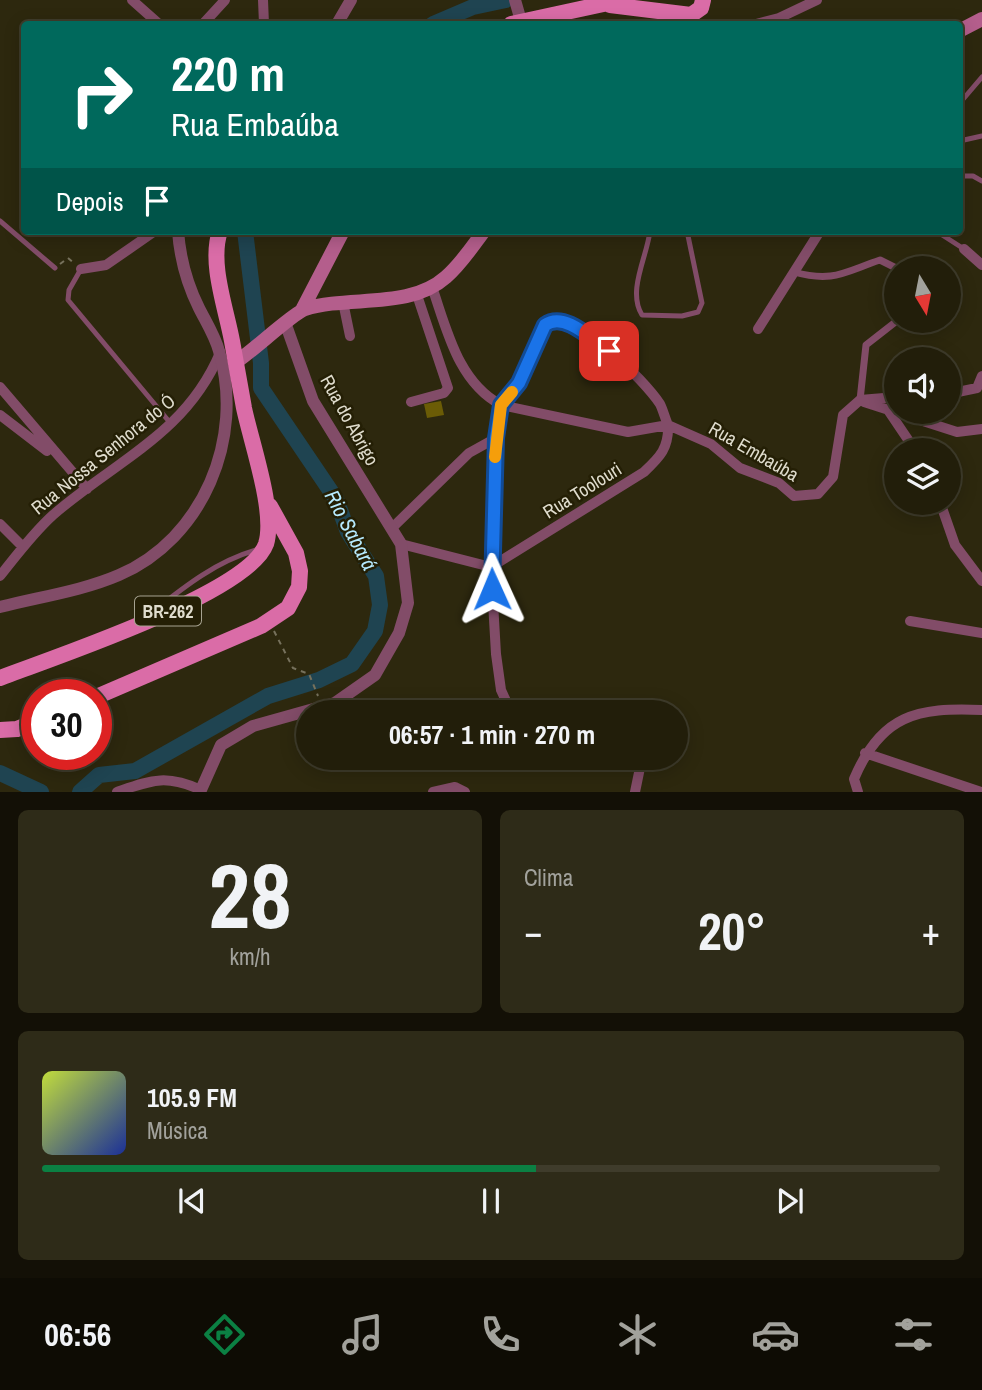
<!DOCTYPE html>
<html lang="pt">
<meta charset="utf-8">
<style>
:root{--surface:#221e0a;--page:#2e2b18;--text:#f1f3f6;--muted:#a2a29c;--line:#3f3c2b;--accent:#0b8043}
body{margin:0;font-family:"Archivo Narrow",sans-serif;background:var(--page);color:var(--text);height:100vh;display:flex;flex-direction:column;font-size:26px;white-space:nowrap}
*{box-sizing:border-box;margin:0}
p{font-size:23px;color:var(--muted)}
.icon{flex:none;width:38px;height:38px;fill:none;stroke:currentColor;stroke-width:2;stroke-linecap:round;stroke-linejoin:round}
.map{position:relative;height:792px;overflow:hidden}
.panel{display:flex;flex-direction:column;gap:18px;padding:18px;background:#131006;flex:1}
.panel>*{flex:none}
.banner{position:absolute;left:21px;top:21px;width:942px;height:214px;border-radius:7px;box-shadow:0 4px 18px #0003,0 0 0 2px var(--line);background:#00695c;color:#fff;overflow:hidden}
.needle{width:46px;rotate:170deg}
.controls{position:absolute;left:884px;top:256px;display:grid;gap:14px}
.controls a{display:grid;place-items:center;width:77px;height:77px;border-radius:50%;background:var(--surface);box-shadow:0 4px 18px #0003,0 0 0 2px var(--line);font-size:35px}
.speed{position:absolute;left:21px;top:679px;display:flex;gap:14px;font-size:35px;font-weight:700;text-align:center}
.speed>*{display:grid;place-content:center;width:91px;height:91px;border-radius:50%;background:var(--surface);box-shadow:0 4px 18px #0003,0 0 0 2px var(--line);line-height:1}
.speed .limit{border:10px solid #d22;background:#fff;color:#111}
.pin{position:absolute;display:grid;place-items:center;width:60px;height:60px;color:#fff;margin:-30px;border-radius:14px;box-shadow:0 4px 10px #0006}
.me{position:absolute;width:77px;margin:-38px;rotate:359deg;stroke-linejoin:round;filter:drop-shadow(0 0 5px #0008)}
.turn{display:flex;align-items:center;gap:24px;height:147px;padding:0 35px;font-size:32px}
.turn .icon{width:91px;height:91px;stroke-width:2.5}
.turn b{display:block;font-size:49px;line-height:60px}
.then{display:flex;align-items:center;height:66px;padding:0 35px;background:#0003;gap:14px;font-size:26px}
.big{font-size:52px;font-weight:700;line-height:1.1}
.panel .card{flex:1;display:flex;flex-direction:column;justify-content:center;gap:10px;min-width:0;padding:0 24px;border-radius:10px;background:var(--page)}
.panel .dial{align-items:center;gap:0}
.dial b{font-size:91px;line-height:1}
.song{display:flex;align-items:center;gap:21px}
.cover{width:84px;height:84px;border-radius:10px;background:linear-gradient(135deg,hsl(70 70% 55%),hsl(230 70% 35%))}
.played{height:7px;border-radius:4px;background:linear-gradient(90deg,var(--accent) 55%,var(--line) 55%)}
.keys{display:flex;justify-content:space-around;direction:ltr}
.heat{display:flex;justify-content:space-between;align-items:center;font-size:38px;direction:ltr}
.panel .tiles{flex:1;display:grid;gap:18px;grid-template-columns:1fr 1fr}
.card:last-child{grid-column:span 2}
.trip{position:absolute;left:296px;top:700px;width:392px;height:70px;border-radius:35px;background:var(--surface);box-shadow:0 4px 18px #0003,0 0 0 2px var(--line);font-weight:700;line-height:70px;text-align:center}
.tab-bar{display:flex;height:112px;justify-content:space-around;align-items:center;background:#0e0c04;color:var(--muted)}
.tab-bar .icon{width:49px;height:49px}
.tab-bar .active{color:var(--accent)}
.tab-bar b{font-size:32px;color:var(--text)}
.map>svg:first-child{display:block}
</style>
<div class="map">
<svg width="982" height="792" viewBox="0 0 982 792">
<rect width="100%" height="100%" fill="#2d280e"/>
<!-- shadow -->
<path fill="#0007" d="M619,231H636L635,237Z"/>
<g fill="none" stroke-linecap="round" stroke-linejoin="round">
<!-- river -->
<path stroke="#1f4451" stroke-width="16" d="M433,24L473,7L506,0
M0,773L41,792
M80,792L99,775L135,771L268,696L319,680L352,664L375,631L380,605L376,576L348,532L336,499L261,388V363L245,231"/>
</g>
<!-- building -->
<path fill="#6b5c06" d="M441,401L444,415L427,418L424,404Z"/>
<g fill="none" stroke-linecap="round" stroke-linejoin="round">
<!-- path -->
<path stroke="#76715c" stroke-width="2" stroke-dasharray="5 5" stroke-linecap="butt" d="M60,264L68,258L75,264
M274,631L293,668L309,674L318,696"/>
<!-- service -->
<path stroke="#824c68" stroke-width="5" d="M959,104L982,77
M959,137L964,140L982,136
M959,176H973L982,181
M0,221L55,268
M650,231C647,257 627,291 642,315L682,316L698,312L702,303L687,231
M936,231L964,249
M81,269L69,290L68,300L172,425
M151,613C184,587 215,562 256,550"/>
<!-- pedestrian -->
<path stroke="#824c68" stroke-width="7" d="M794,272C833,283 844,272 880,260L896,268
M860,400L866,345L898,320"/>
<!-- minor -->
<path stroke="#824c68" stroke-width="10" d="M132,0L159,24
M263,0L264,24
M203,24L225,0
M756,24L779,18L817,0
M964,249L982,265
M81,269L106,265L155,231
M343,302L350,336
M758,329L820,231
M0,387L87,489
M948,394L977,388L982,376
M411,402L444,393L448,388L417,295
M864,402L957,432L982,429
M888,410L915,450
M0,415L47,451
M940,502L955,545L982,581
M0,524L23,547
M392,528L469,453L496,438
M401,544L491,567L644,472C660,457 669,448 668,425L628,432L501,405C458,382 447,330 432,287
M0,576C16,556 33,533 53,515C115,461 186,434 220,353
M910,621L982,633
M511,712L501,690L496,654L491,567L496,438L501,405L519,383L545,325C572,306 645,381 660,404C663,410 665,418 668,425L711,444L740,468L779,483L794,496L818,494L833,477L843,415L860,400L896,397
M865,753L981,792
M538,758H562
M117,792C152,780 166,774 201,790
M433,792L455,787L465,792
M635,792L642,758
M858,792L854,779C881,715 917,707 982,710"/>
<!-- tertiary -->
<path stroke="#824c68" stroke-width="12" d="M515,0L521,21
M337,24L351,0
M0,607C39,597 82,591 119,575C203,539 245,438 219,351C215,336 206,322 199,308C187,284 180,258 178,231
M200,792L221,745L253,726L335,703L375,675L399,633L408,603L401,544L313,401L286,325"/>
<!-- secondary -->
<path stroke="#b45e8c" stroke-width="14" d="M959,31L982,19
M302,310L343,231
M236,362C253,351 292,314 305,309C350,295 409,310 446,277C461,264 472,247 484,231"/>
<!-- primary -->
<path stroke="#da6ca7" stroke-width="16" d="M610,5L691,15L701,8L703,0
M511,24L622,0
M0,678C52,658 249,593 266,544C276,512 251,442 244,408C240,386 236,363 232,341C226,308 209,263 220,231
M96,697L261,626L288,608L299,587L300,571L296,553L270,506
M0,730L17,729L37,721"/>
</g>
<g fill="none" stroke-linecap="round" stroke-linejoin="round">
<!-- route casing -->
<g stroke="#114b97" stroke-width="18">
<path id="route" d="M492,589L496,438L501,405L519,383L545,325C565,311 592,340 609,351"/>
</g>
<!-- route -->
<use href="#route" stroke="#1a73e8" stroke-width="12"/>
<!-- slow -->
<path stroke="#f59e0b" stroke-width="12" d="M495,457L501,405L512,392"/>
</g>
<g text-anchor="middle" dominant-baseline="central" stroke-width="5" stroke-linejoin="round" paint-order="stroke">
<!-- shield labels -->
<rect fill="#241f05" stroke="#a7a391" stroke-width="2" x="135" y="596.5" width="66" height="29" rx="5"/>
<g font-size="18" font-weight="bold" fill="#dfdccd">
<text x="168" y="611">BR-262</text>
</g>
<!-- street labels -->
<g font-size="19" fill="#dfdccd" stroke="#241f05">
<text transform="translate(350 420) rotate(61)">Rua do Abrigo</text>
<text transform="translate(754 451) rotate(30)">Rua Embaúba</text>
<text transform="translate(103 454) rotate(-39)">Rua Nossa Senhora do Ó</text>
<text transform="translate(582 490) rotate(-32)">Rua Toolouri</text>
</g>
<!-- water labels -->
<g font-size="21" font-style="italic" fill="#b6eafe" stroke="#241f05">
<text transform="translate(351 530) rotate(62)">Rio Sabará</text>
</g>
</g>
</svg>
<div class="controls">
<a><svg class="needle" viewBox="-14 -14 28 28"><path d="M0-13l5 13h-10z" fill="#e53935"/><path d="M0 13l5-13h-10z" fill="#a2a29c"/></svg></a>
<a><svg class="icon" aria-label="sound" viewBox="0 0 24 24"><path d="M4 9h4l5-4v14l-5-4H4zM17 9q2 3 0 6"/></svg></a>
<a><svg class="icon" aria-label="layers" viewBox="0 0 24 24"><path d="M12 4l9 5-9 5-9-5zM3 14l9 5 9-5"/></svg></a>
</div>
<div class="speed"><div class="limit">30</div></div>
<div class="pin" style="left:609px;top:351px;background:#d93025"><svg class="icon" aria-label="arrive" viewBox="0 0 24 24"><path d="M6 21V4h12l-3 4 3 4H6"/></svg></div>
<svg class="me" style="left:492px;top:589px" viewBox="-20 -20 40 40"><path d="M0-17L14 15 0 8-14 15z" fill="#1a73e8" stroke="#fff" stroke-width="4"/></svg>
<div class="trip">06:57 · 1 min · 270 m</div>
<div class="banner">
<div class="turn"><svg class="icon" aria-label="right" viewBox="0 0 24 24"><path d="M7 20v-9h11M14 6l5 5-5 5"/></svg><div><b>220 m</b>Rua Embaúba</div></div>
<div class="then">Depois<svg class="icon" aria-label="arrive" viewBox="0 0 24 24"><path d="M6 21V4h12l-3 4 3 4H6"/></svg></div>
</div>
</div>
<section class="panel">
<div class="tiles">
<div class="card dial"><b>28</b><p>km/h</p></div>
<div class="card"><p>Clima</p>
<div class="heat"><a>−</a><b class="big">20°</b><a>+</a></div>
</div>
<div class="card">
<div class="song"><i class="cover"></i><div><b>105.9 FM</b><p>Música</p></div></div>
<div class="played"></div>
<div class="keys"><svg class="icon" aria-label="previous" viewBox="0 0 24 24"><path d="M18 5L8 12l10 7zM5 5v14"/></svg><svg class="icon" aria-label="pause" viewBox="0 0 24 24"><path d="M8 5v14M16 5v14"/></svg><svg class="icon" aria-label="next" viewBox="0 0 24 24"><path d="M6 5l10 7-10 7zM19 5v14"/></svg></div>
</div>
</div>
</section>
<nav class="tab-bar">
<b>06:56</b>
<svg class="icon active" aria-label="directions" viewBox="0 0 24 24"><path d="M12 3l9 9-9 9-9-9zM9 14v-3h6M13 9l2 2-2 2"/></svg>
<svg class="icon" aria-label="music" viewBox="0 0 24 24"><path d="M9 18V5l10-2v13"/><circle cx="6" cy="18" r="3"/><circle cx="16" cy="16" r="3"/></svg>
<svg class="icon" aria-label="phone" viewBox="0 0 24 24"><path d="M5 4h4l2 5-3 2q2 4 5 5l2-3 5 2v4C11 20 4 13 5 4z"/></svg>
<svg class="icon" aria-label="climate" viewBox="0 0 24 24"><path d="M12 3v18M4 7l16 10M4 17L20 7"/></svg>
<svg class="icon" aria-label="car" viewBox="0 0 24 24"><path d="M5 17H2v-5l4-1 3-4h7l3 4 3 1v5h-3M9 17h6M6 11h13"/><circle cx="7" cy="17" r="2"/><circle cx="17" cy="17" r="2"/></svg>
<svg class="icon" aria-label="filters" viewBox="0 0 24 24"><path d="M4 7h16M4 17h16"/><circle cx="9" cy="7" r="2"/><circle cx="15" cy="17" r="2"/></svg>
</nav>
